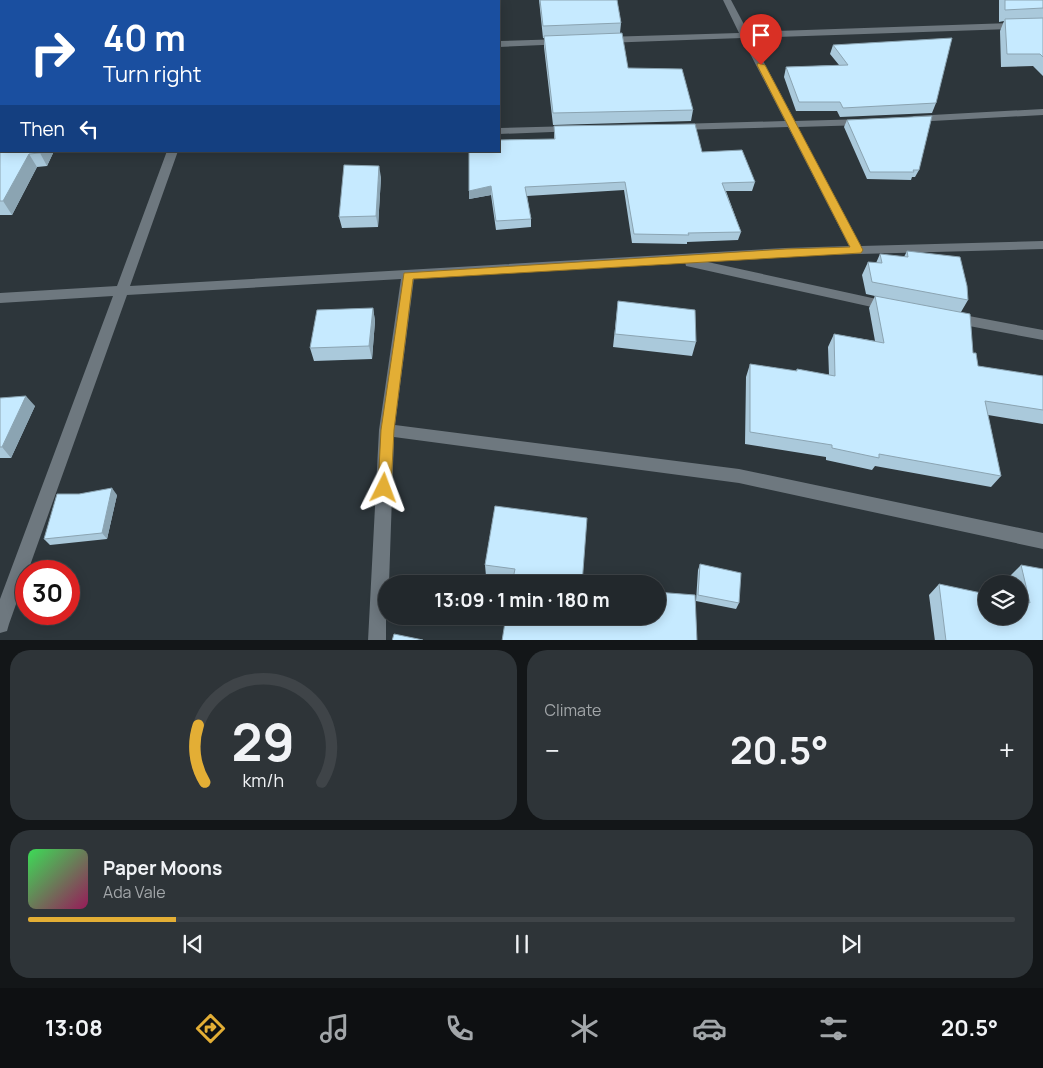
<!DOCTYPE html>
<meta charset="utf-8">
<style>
:root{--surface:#22282c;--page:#2e3438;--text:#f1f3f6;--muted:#a2a6a9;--line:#3f4448;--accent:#e3ae35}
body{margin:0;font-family:Manrope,sans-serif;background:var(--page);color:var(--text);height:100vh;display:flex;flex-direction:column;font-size:19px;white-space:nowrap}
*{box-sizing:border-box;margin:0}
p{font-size:16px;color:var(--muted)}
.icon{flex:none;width:28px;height:28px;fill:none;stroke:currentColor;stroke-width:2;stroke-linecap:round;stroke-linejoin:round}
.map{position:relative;height:640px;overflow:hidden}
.side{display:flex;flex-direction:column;gap:10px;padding:10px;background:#131618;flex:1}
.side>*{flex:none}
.hud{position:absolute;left:0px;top:0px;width:500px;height:152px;box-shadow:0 2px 12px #0003,0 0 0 1px var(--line);background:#1a4fa0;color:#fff;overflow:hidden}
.tools{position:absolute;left:978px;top:575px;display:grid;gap:10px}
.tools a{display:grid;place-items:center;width:50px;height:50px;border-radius:50%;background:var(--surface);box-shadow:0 2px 12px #0003,0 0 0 1px var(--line);font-size:25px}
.speed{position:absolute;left:15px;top:560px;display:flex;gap:10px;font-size:25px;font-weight:700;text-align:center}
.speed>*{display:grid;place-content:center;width:65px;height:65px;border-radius:50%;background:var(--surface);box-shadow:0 2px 12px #0003,0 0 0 1px var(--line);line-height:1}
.speed .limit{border:8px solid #d22;background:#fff;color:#111}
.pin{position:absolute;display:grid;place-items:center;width:42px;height:42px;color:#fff;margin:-51px -21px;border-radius:50% 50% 50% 0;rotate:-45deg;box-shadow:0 0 5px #0007}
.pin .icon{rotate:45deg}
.me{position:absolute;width:55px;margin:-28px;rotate:3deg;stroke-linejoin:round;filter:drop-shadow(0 0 4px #0008)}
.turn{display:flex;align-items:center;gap:18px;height:105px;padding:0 20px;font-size:22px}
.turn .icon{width:65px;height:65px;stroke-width:2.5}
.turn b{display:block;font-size:35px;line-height:42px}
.then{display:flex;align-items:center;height:48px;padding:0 20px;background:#0003;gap:10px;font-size:19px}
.big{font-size:38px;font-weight:700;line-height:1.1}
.side .widget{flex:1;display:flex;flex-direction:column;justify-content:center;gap:8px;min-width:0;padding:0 18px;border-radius:20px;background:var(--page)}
.side .dial{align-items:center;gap:0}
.dial svg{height:130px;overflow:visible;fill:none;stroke:var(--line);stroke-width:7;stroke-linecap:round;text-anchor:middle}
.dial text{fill:var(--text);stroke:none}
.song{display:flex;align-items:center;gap:15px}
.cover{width:60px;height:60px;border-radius:8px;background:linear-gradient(135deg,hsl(130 70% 55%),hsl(330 70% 35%))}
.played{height:5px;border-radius:2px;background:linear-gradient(90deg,var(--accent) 15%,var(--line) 15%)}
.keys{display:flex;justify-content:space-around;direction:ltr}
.heat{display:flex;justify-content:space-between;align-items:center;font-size:28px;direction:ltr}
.side .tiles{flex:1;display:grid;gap:10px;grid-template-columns:1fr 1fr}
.widget:last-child{grid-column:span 2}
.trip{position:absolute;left:378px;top:575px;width:288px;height:50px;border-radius:25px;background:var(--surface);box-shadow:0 2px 12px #0003,0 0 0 1px var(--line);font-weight:700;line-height:50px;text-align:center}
.menu{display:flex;height:80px;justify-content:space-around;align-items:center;background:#0e1012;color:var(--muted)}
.menu .icon{width:35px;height:35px}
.menu .current{color:var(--accent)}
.menu b{font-size:22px;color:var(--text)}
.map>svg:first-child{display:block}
</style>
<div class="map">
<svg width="1043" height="641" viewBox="0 0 1043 641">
<rect width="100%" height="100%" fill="#2d363b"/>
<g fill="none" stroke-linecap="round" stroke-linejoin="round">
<!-- service -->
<path fill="#6e787f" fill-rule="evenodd" d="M0,54H1V60H0Z"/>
<!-- minor -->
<path fill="#6e787f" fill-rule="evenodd" d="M405,0H413V1H405Z
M723,0H731L748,32L1043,22V28L751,38L795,121L865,119L870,122L865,125L798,127L861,246L1043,241V249L785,256L703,261L895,303L897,306L895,309L890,311L691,267L686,266L685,262L414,278L395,425L739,469L1043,533V549L739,483L394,437L389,584H386V641H368L379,430L401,279L127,295L28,571H26V576L9,624L7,631L0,633V599L113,296L0,303V293L117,286L167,151H178L130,286L785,248L849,246L788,127L677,130L672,127L677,124L785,121L742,38L604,43L599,40L604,37L739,33Z
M563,39L568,42L566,44L499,47V41Z
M1043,109V115L914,122L909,119L914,116Z
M573,126L577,127L578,129L577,131L499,134V128Z
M953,313L1043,330V340L948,322L946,318L948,314Z"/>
</g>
<!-- wall -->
<path fill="#aac9db" d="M0,0H100V1H1V27L0,28Z
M539,0H617L621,23L620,33L628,68L693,110L691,121L553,125L544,47V38H543Z
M999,0H1043V76L1033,66L1001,67L1000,31L1004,21L999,22Z
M833,45L936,103L932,113L840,117L837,111H796L784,77L786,67L839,65L830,54Z
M0,74L54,151L47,166L37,167L12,215H0Z
M847,120L919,170L915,177H912L911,180L867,179L844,127Z
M554,126L702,152L755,182L752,191H726L741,232L738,240L687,242V244L632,243L624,190L527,196L531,219V227L496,230L491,195L469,199V191L554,139Z
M381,177L378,227L342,228L339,217Z
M907,251L968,300L961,312L973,353L978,366L1043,376V424L988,415L1001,476L991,487L875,466L872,470L826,460V457L745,444L746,377L750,364L796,371L797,369L829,375L828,347L834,334L875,341L869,308L875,296L866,294L862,275L868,262L876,263L880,254L904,257Z
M618,301L696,342L692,356L613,347Z
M373,308L375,321L372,359L314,361L310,348Z
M0,398L35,406L11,458H0Z
M117,495L107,539L50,545L44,539Z
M495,506L582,584L513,580L486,576L485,565Z
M700,564L739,603L736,609L696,601L698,570Z
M1021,565L1043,641H935L929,595L939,584L1019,616V584H1011L1010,576Z"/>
<!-- shaded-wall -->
<path fill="#8ba4b2" d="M41,151H54L47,166L40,153Z
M29,154L37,167L12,215L3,201Z
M379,166L381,177L378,227L376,216Z
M491,186V195L469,199V191Z
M373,308L375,321L372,359L369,346Z
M26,396L35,406L11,458L2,447Z
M112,488L117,495L107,539L102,533Z"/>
<!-- building -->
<path fill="#c6eaff" stroke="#8ba4b2" d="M0,0H98V1H1V20L0,21Z
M419,0H478V1H419Z
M540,0H617L621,23L543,26Z
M1005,0H1043V8L1005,10Z
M1043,18V57L1040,54H1007L1005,19Z
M622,33L628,68L682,69L693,110L553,113L544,36Z
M952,38L936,103L843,108L840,102H799L786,67L848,65L833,45Z
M0,74H1V151H41L40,153L29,154L3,201H0Z
M932,116L919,170H913L914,172H870L847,120Z
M695,124L702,152L742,150L755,182L722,183L741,232L688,233L689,235L634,234L625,182L525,187L531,219L496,221L491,186L469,191V151H499V140L555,139L554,126Z
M344,165L379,166L376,216L339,217Z
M907,251L960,257L967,286L968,300L872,282L868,262L882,263L880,254L908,257Z
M875,296L970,314L973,353H976L978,366L1043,376V410L985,401L1001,476L879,454V458L832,448V445L750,432V364L797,371V369L835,376L834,334L884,343Z
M618,301L695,310L696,342L615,334Z
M373,308L369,346L310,348L317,310Z
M26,396L2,447H0V398Z
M112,488L102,533L44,539L57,494H79Z
M495,506L587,518L582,584H512L515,569L485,565Z
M700,564L741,573L739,603L698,595Z
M1021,565L1043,569V641H946L939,584L986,594V616H1019V600L1030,603Z
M656,592L695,595L697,641H502L506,616H656Z
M394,634L423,640V641H392Z"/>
<!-- route -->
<path fill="#e3ae35" stroke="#947122" d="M758,63L765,65L863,250L861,253L413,279L394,430L391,488L389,492L384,494L380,492L378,488L381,430L404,273L786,249L850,247L757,65Z"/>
</svg>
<div class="tools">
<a><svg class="icon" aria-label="layers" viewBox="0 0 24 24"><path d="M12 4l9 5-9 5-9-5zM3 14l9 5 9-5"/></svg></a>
</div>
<div class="speed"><div class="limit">30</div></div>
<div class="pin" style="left:761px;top:65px;background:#d93025"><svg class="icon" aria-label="arrive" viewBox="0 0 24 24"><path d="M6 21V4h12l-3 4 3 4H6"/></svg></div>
<svg class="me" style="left:384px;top:488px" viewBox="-20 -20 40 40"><path d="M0-17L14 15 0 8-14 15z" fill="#e3ae35" stroke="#fff" stroke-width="4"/></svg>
<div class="trip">13:09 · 1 min · 180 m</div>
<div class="hud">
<div class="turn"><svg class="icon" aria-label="right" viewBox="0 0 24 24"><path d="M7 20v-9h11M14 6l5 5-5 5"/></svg><div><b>40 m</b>Turn right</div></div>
<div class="then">Then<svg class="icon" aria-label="left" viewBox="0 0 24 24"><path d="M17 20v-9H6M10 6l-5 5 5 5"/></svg></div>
</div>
</div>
<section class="side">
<div class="tiles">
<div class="widget dial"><svg viewBox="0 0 100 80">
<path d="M14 69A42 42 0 1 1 86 69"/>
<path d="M14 69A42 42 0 0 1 10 34" stroke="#e3ae35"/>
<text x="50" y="56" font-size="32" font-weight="700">29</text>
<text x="50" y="72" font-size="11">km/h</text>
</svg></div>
<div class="widget"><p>Climate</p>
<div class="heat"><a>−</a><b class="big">20.5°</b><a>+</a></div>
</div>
<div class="widget">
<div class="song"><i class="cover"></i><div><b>Paper Moons</b><p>Ada Vale</p></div></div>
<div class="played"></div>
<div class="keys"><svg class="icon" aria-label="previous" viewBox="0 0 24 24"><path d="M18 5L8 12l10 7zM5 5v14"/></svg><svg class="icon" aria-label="pause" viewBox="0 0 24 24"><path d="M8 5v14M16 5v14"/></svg><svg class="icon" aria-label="next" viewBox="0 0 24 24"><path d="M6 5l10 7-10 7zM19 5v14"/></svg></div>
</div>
</div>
</section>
<nav class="menu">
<b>13:08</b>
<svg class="icon current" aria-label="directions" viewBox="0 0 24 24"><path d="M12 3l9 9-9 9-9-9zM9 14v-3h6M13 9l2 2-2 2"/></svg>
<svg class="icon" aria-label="music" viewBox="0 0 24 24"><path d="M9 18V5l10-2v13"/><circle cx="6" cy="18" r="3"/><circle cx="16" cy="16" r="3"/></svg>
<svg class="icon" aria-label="phone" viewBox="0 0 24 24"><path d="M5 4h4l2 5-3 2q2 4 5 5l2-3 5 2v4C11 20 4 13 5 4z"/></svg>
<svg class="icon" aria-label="climate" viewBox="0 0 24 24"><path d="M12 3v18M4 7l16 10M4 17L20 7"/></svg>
<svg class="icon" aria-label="car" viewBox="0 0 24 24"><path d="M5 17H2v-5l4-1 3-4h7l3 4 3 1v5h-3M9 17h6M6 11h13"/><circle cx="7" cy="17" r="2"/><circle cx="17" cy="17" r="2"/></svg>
<svg class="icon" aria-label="filters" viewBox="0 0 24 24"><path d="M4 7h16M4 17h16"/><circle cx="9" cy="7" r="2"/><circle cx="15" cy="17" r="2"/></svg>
<b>20.5°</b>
</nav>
